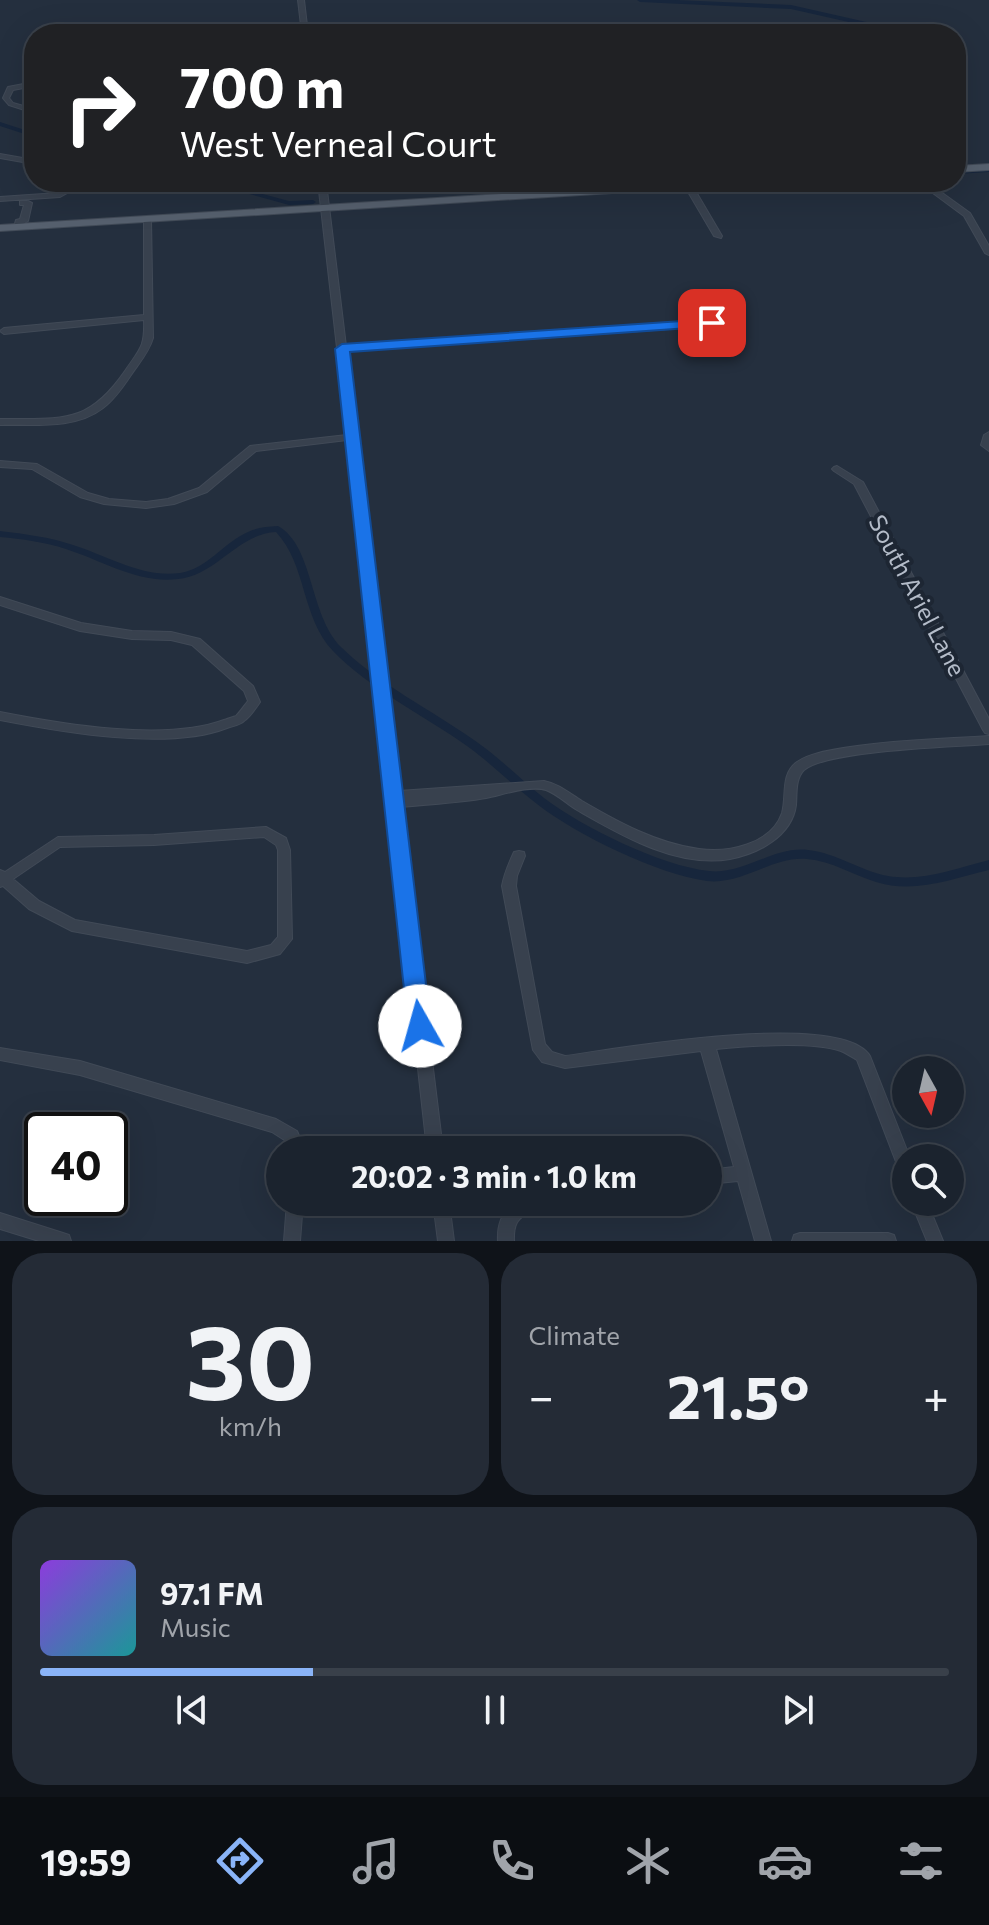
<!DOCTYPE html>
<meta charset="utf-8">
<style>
:root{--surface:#1b232e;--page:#242b36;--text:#f1f3f6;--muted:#a0a4aa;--line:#39404a;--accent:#8ab4f8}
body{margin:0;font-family:Commissioner,sans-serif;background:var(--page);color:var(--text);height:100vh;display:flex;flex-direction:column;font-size:30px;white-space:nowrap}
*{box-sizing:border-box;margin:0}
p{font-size:26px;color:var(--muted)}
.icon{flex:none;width:44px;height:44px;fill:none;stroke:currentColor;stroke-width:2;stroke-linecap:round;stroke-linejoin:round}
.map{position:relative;height:1241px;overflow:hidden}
.drawer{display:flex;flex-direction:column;gap:12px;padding:12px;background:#0f1319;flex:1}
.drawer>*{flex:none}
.banner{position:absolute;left:24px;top:24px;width:942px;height:168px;border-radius:32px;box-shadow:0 8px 32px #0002,0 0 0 2px var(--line);background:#202124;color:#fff;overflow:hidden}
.needle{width:52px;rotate:172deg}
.buttons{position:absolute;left:892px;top:1056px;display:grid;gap:16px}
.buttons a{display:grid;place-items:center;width:72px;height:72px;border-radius:50%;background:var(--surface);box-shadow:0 8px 32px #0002,0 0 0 2px var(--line);font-size:40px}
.speed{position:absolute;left:24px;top:1112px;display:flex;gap:16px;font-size:40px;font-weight:700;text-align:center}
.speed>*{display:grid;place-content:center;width:104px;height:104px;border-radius:50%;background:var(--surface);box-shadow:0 8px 32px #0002,0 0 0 2px var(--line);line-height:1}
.speed .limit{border:4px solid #111;border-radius:12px;background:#fff;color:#111}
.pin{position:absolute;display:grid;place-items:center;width:68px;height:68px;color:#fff;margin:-34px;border-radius:16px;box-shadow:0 4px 12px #0006}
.me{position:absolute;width:88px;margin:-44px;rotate:353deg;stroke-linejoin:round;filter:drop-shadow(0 0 6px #0008)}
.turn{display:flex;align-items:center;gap:28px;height:168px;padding:0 24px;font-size:36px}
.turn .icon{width:104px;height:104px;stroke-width:2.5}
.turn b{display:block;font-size:56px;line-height:68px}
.big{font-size:60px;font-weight:700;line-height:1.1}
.drawer .tile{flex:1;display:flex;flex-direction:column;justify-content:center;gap:12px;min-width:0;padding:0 28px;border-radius:32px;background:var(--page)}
.drawer .dial{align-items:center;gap:0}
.dial b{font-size:104px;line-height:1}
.song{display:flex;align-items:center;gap:24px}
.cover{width:96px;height:96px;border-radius:12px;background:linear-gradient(135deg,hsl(270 70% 55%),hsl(180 70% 35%))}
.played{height:8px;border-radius:4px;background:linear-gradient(90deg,var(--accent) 30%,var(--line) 30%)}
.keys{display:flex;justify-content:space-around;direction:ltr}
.heat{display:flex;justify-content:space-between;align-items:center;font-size:44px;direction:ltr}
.drawer .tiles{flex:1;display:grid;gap:12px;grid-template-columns:1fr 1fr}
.tile:last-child{grid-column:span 2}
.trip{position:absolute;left:266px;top:1136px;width:456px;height:80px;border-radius:40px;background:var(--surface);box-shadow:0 8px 32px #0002,0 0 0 2px var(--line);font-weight:700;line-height:80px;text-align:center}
.dock{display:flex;height:128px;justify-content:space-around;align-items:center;background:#0b0e12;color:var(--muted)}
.dock .icon{width:56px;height:56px}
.dock .selected{color:var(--accent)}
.dock b{font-size:36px;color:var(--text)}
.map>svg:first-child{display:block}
</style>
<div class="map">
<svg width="989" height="1241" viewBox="0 0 989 1241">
<rect width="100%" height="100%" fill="#242f3e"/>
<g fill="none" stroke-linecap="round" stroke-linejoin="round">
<!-- stream -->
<path stroke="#17263c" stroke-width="2" d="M956,173L989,171"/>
<!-- canal -->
<path fill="#17263c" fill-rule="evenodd" d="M637,0H675L791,5L884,26L940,27L943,29L940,31L884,30L791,9L640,2Z
M0,122L34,133V137L0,126Z
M206,182H217L289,201L313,200L316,202L313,204L289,205Z
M278,526C314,546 309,615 341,647C380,685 430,709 474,740C499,757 520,779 544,798C582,827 661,866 709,871C744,875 773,846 808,850C837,853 860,871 888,876C922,882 957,868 989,860V870C952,879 914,894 876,882C853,875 832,861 807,859C772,856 743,885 707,881C657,874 577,835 537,804C512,785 491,763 467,746C422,714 371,690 333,651C301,617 307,565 276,532C237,534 217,575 178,579C139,584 103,561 66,549C45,542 22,539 0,537V531C25,534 49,537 73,545C108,556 142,578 180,573C207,569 223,543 248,532C258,527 267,527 278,526Z"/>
<!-- minor casing -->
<g stroke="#414a57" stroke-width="2">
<path id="minor" d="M298,0H304L308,34H302Z
M34,82V86L13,90L9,98L13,103L34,109V113L9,105L3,98L8,87Z
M0,154L34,160V164L0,158Z
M78,182H87L60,197L0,201V197L58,193Z
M108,182C121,182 131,185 144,187C154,188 163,186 172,189C154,196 125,190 108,182Z
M318,182H326L346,346L712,320L716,323L712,326L346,351L399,791L544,781C559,784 569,793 582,801C618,822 656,843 699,849C727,853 771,845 782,813C787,796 780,774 797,762C812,752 833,750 850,747C896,740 943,739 989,736V744C954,747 827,750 804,770C795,779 797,794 796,805C792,836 758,854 730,859C676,868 621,835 577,810C567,804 557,794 546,790C530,785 502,795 486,798C458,803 429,804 401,807L443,1150H427L389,806L387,803L388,799L386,796L387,793L347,440L256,451L207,492L174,504L146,508L104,504L80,497L32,469L0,467V461L37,464L88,493L109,499L146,502L168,499L199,488L250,446L347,435Z
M918,182H927L970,213L989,246V255L985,253L964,216Z
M685,183L692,185L722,236L721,238L714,236L684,185Z
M20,201H28L32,203L28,221L23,224L21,229H18L14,227L16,220L20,219L24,205H20Z
M144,217L151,219L153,338C149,352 139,363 131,375C123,387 114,400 103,408C75,430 33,424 0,425V419C61,418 87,426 125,371C140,349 145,347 144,320L4,334L0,331L4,328L144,315Z
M989,432V451L981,445L984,435Z
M837,466L863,482L989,719V734L985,733L983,730L854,484L834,471L832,469L834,467Z
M0,597L81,623L132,631L171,632L200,639L253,686L260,702C256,708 250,717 244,721C240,725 232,726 227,728C168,751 62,732 0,720V712C61,724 166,742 224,720C225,720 235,716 236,716C240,712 244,706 248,701L244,691L192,645L171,640L132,639L80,631L0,605Z
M266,827L286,838L290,850L292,939L280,954L247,963L72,931L29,909L3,886L0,887V870L5,872L58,837L154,835ZM264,837L276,845L278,850V937L271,945L247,951L75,920L39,901L13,879L60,847L154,845Z
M519,851L524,852L525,856L517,876L516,886L545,1044L552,1052L565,1056C617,1049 841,1009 870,1056L910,1158H906V1174L901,1172L898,1167L857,1060C852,1057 846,1053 841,1051C811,1041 748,1046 716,1049L771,1241H755L738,1181L708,1184V1170L734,1167L701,1051L565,1068L542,1062L533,1050L502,886C504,874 509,863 514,852Z
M0,1048L80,1061L276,1119L297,1131L305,1150H289L286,1141L272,1132L80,1075L0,1060Z
M287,1202H303L300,1241H284Z
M433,1202H449L454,1241H438Z
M514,1202H537C527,1220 513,1212 514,1241H498C497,1225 502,1212 514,1202Z
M911,1202H927L943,1241H927Z
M0,1213L63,1233L69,1235L71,1241H39L0,1229Z
M800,1233H888L894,1235L896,1241H792L794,1235Z"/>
</g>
<!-- major casing -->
<g stroke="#414a57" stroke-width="2">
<path id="major" d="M989,164V170L956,172V166Z
M695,182H746L741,185L0,231V225Z"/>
</g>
<!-- minor -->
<use href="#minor" fill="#38414e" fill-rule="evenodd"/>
<!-- major -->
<use href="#major" fill="#56606e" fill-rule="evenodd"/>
</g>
<!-- route -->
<path fill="#1a73e8" stroke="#114b97" stroke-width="2" d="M712,319L717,320V326L350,352L431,1026L428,1034L420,1037L411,1034L408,1026L335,349L342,344Z"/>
<g text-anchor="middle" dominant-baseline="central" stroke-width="8" stroke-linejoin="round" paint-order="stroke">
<!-- street labels -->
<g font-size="24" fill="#b4bcc9" stroke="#1d2633">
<text transform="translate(918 595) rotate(62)">South Ariel Lane</text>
</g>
</g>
</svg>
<div class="buttons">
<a><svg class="needle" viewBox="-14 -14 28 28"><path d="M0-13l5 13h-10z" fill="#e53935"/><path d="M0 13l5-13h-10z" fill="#a0a4aa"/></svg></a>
<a><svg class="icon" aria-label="search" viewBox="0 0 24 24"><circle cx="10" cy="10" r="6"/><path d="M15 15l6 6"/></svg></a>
</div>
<div class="speed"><div class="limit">40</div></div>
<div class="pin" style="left:712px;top:323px;background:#d93025"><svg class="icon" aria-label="arrive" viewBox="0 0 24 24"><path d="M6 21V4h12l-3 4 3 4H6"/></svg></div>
<svg class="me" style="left:420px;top:1026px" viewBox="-20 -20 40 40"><circle r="19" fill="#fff"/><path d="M0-13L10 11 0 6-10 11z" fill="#1a73e8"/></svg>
<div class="trip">20:02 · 3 min · 1.0 km</div>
<div class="banner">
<div class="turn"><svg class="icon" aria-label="right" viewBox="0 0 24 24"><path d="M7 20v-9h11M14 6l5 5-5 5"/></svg><div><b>700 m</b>West Verneal Court</div></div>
</div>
</div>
<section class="drawer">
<div class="tiles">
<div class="tile dial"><b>30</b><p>km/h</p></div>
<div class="tile"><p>Climate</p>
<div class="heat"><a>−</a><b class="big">21.5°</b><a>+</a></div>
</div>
<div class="tile">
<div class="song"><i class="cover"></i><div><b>97.1 FM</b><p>Music</p></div></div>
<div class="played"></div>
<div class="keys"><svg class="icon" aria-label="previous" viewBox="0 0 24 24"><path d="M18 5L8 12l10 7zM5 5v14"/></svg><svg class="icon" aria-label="pause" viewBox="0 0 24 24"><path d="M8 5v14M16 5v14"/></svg><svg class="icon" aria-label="next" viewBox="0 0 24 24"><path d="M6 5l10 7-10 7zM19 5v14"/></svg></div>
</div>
</div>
</section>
<nav class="dock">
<b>19:59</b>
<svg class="icon selected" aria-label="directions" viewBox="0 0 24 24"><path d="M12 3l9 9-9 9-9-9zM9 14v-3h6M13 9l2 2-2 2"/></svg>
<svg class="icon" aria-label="music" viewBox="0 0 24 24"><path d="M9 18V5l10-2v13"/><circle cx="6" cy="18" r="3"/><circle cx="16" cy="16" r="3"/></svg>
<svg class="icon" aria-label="phone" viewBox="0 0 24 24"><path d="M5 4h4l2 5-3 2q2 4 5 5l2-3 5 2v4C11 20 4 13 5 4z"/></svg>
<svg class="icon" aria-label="climate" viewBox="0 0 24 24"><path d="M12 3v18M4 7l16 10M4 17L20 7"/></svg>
<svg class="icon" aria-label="car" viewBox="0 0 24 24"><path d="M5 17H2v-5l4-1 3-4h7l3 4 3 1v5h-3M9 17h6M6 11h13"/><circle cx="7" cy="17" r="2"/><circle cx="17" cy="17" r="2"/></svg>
<svg class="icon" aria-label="filters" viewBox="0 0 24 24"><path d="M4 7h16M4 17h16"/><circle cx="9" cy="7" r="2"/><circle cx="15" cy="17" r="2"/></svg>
</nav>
